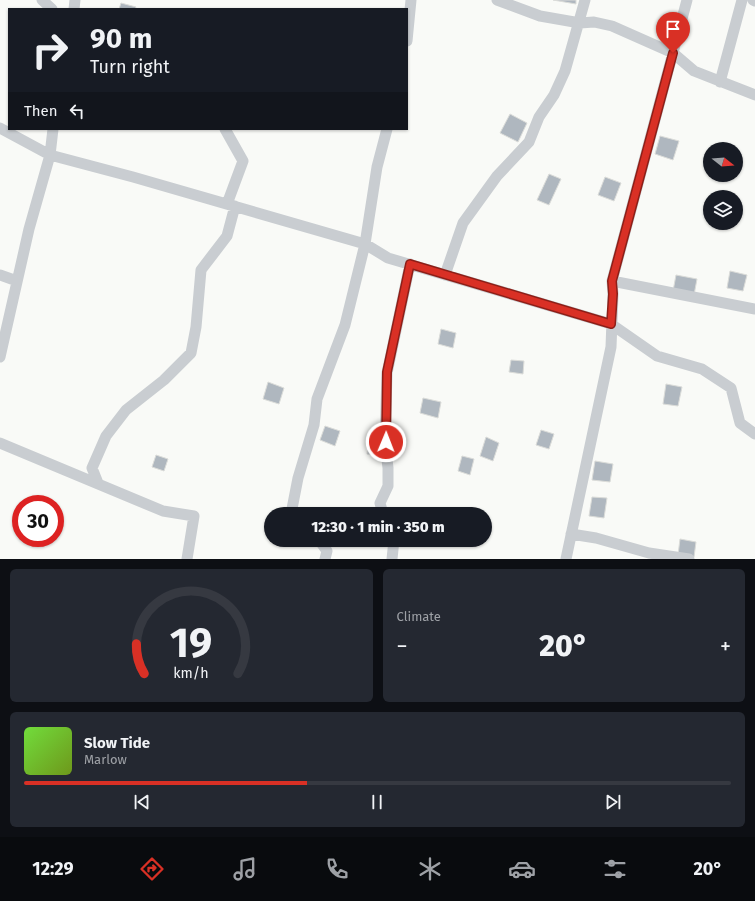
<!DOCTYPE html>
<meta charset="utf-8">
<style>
:root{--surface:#171b24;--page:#242831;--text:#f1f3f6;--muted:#9ea1a6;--line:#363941;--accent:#d93025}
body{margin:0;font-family:"Fira Sans",sans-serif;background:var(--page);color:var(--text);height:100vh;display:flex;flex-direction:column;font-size:15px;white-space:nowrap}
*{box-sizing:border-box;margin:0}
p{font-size:13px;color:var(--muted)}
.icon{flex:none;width:22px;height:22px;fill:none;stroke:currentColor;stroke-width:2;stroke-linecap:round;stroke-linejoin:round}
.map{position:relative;height:559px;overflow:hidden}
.sheet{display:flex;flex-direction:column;gap:10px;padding:10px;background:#0d0f14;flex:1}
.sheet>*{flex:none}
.top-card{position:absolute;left:8px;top:8px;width:400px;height:122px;border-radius:0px;box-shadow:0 1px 3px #0004;background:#171b24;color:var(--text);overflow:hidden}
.needle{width:26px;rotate:107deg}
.tools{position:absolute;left:703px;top:142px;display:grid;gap:8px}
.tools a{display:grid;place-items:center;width:40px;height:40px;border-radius:50%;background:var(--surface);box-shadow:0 1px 3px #0004;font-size:20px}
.speed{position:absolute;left:12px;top:495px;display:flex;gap:8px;font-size:20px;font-weight:700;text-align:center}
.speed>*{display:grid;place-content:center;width:52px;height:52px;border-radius:50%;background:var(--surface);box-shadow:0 1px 3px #0004;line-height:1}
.speed .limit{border:6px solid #d22;background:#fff;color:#111}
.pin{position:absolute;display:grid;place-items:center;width:34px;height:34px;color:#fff;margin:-41px -17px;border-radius:50% 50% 50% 0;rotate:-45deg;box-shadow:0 0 4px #0007}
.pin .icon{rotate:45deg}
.me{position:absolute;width:44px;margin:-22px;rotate:1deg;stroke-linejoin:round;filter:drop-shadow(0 0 3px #0008)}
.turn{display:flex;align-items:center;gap:14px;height:84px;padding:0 16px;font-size:18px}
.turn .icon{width:52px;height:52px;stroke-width:2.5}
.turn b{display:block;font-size:28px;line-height:34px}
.then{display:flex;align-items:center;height:38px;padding:0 16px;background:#0003;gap:8px;font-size:15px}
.big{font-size:30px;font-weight:800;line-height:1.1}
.sheet .widget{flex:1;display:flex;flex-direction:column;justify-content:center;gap:6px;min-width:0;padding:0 14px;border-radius:6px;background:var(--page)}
.sheet .dial{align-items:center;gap:0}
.dial svg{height:104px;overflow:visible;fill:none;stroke:var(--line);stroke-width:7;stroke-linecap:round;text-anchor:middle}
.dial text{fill:var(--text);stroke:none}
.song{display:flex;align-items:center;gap:12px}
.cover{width:48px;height:48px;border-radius:6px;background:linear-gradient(135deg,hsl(100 70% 55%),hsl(80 70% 35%))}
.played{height:4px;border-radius:2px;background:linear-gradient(90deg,var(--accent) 40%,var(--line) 40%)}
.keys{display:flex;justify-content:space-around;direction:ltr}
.heat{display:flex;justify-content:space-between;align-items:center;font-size:22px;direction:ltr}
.sheet .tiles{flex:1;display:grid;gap:10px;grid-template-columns:1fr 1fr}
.widget:last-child{grid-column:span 2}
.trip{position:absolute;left:264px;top:507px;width:228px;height:40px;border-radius:20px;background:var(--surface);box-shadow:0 1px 3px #0004;font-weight:800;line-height:40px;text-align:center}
.dock{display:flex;height:64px;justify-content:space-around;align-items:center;background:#090b0e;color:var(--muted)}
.dock .icon{width:28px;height:28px}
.dock .active{color:var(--accent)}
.dock b{font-size:18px;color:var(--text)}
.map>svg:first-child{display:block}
</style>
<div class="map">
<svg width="755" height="559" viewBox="0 0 755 559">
<rect width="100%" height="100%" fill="#f9faf7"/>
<!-- building -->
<path fill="#afb7bf" stroke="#dbdcd9" d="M553,0H576V4Z
M121,3L136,7L135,9H119Z
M510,114L527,123L518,142L500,133Z
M660,136L679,141L673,160L655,154Z
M549,174L561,179L549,205L537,200Z
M605,177L621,183L614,201L598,195Z
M730,271L747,275L743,291L727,288Z
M676,275L697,279L694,295L673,291Z
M441,329L456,333L453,348L438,344Z
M511,360L524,361L523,374L509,372Z
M268,382L284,388L279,404L263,399Z
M666,384L682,387L678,406L663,404Z
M423,398L441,402L438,418L420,413Z
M325,426L340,431L335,446L320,440Z
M541,430L554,434L549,449L536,445Z
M486,437L499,443L493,461L480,456Z
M369,440L383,442L381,456L367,454Z
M156,455L168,459L164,471L152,467Z
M462,456L474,459L470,475L458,471Z
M595,461L613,464L610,482L592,480Z
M592,497L607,498L604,518L589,516Z
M680,539L696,542L694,557L678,555Z"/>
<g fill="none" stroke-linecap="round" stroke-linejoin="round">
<!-- street -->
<path stroke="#c9cdd1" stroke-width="11" d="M42,0L52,9
M497,0L540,16L580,23L594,22L612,26L673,53L694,71L755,95
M753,0L755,1
M74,9L75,0
M407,41L411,0
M720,82L742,0
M0,128L50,155L133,177L365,244L388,258L611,324L657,356L702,369L731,388L740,423L755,434
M225,129L243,161L227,204
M0,275L17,281
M445,275L463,223L497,176L529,142L539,117L554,95L565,71L585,0
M612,281L755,309
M0,357L29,229L50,155L53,129
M0,443L163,511L194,516L187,559
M98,483L92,468L106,436L126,410L164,380L191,353L196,327L201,270L227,236L235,206
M291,514L298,478L314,425L317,399L345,325L365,244L377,167L387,129
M383,514L380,503L388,486V468L385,442L387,373L410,264
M571,534L596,538L649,553L689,559
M319,540L327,551L325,559
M392,559L394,540
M566,559L611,347L613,294L612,281L687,0"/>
</g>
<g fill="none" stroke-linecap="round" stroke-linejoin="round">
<!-- route casing -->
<g stroke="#8d1f18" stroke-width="10">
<path id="route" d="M386,442L387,372L410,264L611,324L613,294L612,281L673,53"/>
</g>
<!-- route -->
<use href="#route" stroke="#d93025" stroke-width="7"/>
</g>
</svg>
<div class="tools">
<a><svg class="needle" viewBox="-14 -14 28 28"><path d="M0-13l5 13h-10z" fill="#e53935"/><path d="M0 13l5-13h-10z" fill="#9ea1a6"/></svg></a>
<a><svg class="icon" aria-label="layers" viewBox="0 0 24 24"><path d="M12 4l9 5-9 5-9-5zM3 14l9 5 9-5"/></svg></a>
</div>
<div class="speed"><div class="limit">30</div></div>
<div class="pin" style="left:673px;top:53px;background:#d93025"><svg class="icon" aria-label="arrive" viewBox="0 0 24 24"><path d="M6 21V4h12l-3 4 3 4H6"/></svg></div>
<svg class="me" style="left:386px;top:442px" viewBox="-20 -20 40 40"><circle r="17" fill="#d93025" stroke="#fff" stroke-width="3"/><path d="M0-11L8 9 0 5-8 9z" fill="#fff"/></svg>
<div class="trip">12:30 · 1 min · 350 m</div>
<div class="top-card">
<div class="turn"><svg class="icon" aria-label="right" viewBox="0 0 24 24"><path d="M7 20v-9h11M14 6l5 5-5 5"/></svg><div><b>90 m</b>Turn right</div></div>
<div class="then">Then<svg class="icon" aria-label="left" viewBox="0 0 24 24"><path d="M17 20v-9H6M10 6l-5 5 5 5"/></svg></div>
</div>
</div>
<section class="sheet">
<div class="tiles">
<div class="widget dial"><svg viewBox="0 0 100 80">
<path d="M14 69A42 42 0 1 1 86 69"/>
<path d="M14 69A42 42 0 0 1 8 46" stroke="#d93025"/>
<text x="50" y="56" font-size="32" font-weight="700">19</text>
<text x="50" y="72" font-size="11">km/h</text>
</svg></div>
<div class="widget"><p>Climate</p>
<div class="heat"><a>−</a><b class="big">20°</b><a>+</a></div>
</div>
<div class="widget">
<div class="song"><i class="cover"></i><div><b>Slow Tide</b><p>Marlow</p></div></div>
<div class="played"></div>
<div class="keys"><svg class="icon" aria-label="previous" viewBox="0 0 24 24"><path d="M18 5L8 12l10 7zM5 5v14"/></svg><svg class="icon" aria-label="pause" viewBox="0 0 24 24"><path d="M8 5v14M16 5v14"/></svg><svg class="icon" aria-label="next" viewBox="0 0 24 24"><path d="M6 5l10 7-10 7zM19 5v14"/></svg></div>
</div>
</div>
</section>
<nav class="dock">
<b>12:29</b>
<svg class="icon active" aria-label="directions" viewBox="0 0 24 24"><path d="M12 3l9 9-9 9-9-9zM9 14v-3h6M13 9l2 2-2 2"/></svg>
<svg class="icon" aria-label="music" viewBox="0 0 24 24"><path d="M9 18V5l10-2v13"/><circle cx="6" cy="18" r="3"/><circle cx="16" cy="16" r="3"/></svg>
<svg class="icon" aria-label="phone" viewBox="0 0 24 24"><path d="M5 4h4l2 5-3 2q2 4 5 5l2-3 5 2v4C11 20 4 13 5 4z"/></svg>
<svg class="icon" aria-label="climate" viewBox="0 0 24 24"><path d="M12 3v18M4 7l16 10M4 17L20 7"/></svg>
<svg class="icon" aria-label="car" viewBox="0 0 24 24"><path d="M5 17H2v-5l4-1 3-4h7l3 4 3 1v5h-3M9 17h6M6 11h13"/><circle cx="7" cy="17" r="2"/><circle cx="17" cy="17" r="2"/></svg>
<svg class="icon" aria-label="filters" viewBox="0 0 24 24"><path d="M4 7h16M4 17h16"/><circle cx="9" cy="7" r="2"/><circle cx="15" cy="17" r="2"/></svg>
<b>20°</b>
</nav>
